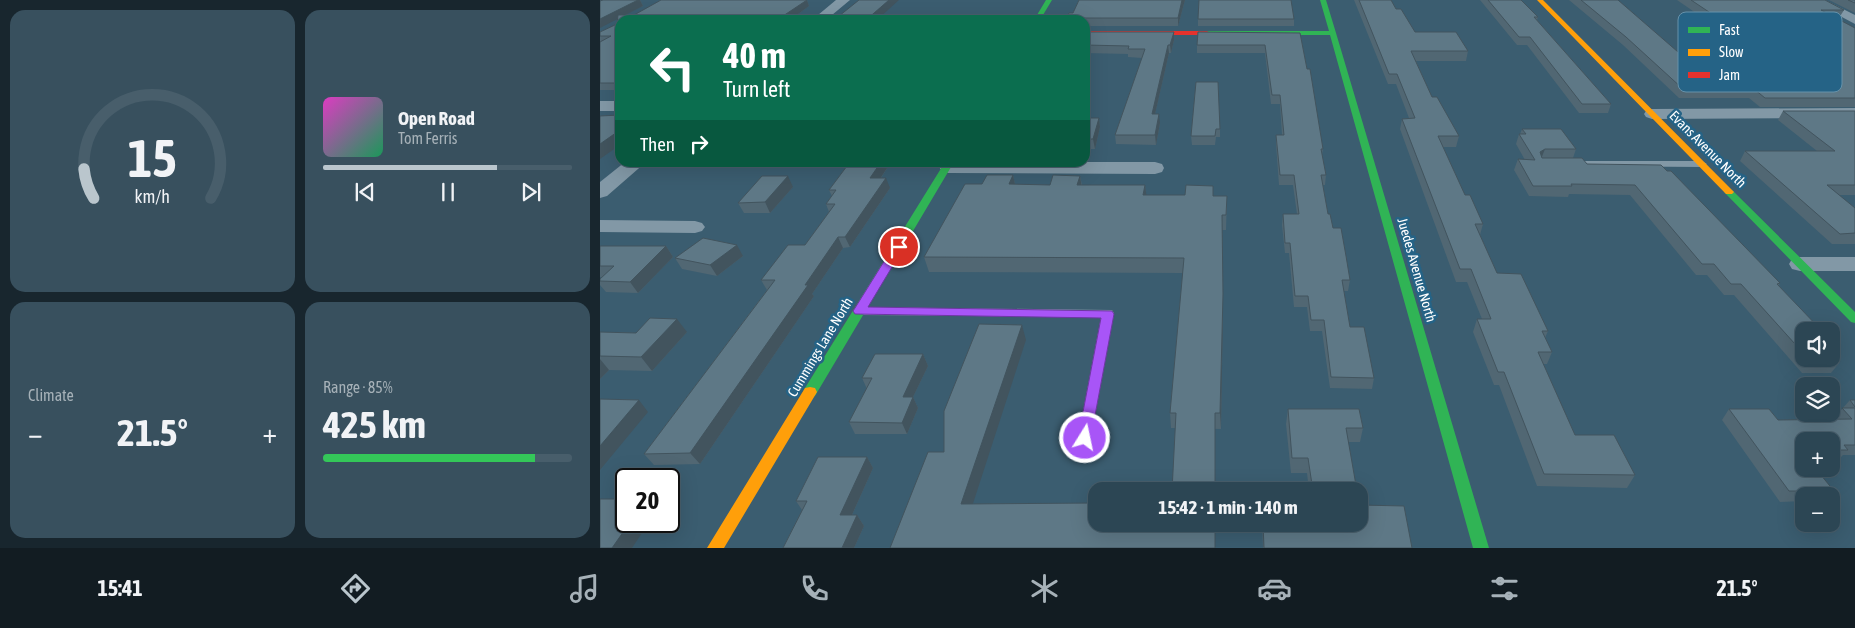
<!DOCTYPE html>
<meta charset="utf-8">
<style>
:root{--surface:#2c4654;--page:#38505e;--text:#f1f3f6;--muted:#a6b1b8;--line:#485e6b;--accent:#bac6cd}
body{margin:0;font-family:"Asap Condensed",sans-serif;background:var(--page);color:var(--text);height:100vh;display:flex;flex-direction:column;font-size:19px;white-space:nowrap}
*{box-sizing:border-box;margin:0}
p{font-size:16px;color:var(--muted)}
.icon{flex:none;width:28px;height:28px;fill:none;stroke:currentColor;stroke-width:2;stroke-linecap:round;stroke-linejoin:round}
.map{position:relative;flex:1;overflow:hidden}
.side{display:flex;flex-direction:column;gap:10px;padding:10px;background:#18262e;width:600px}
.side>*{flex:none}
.guide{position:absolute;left:15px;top:15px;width:475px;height:152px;border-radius:15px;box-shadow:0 5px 20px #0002,0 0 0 1px var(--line);background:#0b6e4f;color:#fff;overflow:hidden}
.tools{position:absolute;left:1195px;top:322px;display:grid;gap:10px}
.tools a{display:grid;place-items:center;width:45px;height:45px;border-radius:10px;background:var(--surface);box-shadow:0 5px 20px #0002,0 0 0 1px var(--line);font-size:25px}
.speed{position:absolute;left:15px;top:468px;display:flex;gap:10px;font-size:25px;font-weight:700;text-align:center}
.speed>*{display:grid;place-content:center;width:65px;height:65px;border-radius:50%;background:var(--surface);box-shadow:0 5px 20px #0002,0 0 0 1px var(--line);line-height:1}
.speed .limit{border:2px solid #111;border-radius:8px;background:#fff;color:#111}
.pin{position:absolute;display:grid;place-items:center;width:42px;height:42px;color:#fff;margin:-21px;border:2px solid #fff;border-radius:50%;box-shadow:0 1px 5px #0007}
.me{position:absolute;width:55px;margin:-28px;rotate:10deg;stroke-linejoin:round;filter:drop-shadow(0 0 4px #0008)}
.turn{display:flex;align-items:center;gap:18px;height:105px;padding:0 25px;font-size:22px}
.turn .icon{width:65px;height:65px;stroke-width:2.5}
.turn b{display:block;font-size:35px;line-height:42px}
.then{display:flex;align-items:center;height:48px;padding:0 25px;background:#0003;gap:10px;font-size:19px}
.big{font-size:38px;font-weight:700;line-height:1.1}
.side .card{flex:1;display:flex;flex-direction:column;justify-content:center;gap:8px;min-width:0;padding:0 18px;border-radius:15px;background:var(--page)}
.side .dial{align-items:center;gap:0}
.dial svg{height:130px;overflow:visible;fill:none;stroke:var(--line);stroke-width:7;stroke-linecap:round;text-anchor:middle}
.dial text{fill:var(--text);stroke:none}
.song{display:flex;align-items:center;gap:15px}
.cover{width:60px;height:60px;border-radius:8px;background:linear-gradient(135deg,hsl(310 70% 55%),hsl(150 70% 35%))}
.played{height:5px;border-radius:2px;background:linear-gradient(90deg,var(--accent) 70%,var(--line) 70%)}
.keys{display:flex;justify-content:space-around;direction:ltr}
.heat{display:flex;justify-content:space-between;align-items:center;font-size:28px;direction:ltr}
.charge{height:8px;border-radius:4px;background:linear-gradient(90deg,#34c759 85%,var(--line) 0)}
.side .tiles{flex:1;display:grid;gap:10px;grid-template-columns:repeat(2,1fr)}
.trip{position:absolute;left:488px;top:482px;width:280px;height:50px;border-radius:15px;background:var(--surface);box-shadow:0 5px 20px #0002,0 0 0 1px var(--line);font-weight:700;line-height:50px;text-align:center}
.tabs{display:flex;height:80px;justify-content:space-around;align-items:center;background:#121c22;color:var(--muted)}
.tabs .icon{width:35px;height:35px}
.tabs .active{color:var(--accent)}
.tabs b{font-size:22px;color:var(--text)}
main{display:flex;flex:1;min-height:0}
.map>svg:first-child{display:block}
</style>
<main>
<section class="side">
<div class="tiles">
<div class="card dial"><svg viewBox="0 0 100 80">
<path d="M14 69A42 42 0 1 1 86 69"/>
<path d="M14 69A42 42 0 0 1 8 51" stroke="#bac6cd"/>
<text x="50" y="56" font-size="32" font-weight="700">15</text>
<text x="50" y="72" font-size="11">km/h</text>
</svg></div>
<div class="card">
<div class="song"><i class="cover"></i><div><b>Open Road</b><p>Tom Ferris</p></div></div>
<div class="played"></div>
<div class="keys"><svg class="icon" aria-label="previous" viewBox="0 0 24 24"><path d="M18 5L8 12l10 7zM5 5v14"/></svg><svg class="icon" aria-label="pause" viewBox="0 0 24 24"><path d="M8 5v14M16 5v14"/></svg><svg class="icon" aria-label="next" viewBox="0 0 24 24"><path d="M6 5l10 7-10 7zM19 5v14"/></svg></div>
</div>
<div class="card"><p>Climate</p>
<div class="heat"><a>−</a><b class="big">21.5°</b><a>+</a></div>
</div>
<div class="card"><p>Range · 85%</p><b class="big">425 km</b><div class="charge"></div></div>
</div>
</section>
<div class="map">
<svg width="1255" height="548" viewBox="0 0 1255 548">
<rect width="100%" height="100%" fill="#3b5d70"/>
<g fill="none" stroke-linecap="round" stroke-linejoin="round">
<!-- lane -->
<path fill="#8298a6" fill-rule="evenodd" d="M973,161H1102L1107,164L1102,167L970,166V162Z
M260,307L512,310L514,313L490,442L485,444L480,442L478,438L501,317L260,315L254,311Z"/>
<!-- street -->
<path fill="#8298a6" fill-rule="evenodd" d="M236,0H250L226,20H212Z
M1210,0H1225L1255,15V24Z
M0,101H20V111H0Z
M1255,108V118L1052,119L1046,117L1044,114L1046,111L1052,109Z
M25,162H46L7,196L0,198V182Z
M555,162L562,164L564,168L562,172L555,174L348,173L342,171L339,167L344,162Z
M0,220L95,221L102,223L105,227L102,231L95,233L0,232Z
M1200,257H1255V271H1200L1192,269L1189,264L1192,259Z"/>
<!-- fast -->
<path fill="#30b455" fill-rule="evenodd" d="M446,0H452L440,20H434Z
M720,0H726L736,33L889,548H873L730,35H607L604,33L607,31H729Z
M345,162H354L215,396L210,397L205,396L203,392L205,388Z
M1129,189L1132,190L1255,312V323L1251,322L1126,194L1124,192Z"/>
<!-- slow -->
<path fill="#ff9f0a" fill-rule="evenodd" d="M937,0H943L1132,190L1134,192L1132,194H1126Z
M210,387L215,388L217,392L124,548H107L205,388Z"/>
<!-- jam -->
<path fill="#e5322d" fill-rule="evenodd" d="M485,31H607L610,33L607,35H485Z"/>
</g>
<!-- wall -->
<path fill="#516773" d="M3,0H40L43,6L24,15H34L207,0L209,6L190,20H20V90H0V32L17,24L18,19Z
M479,0H585L578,26H485V20H465L473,13Z
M754,0H791L796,9L815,32L868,51L866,61H816L832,97L859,136L856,147H843L865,195L883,224L880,235L897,273L948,331L945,338L952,352L947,364H943L975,435L1035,475L1027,488L937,486L899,385H894L873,332L877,319H882L867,282H856L800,129L802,119L809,118L796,84H788Z
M880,0H921L938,17L937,20L1011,104L1008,113H979L927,45H917Z
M969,0H1018L1078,52L1209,51L1160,22H1109L1077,0H1225L1244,10L1239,18H1236L1255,28V107H1160L1149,98H1079L1023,45Z
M1229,0H1255V13Z
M598,19H694V26H598Z
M485,32L574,40L571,53H569L555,114L560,123L556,145L516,144L515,135L542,58L528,57V54L485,53Z
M700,33L723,149L722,155L726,175L725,185H723L728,214L750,280L748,291H744L750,327L774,378L772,389L730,388L722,331H710L707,307H694L689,253H685L682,225L683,214H697L693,185H679L676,144V135H682L680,104H671L665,53H597V45Z
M596,82L620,129V137H616L615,145H592L591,136Z
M1183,111H1255V195H1239L1255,208V244H1232L1140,161L1145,151H1217L1178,120Z
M485,118H499L500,127L495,149H485Z
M922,129L976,149L973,158L987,164L1067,171L1180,283L1179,285L1204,331V359H1231L1240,362L1231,373H1202L1134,295H1124L1107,275H1096L1030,195L969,194L968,197L929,196L914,170L918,159L925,160L916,144L919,134H920Z
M250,162H291L281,178L290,188L250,247L243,248L212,294L214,296L100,464L54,465L44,454L167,290L161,280L205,245L229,212L226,204L232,196L229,190Z
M413,175L415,184L450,185L480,176L482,185H545L546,195L627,196L626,230H622L623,309L621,429L571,428L570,413L583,273L329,272L324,257L382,184Z
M193,187L170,213H144L138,203Z
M0,246H66L73,257L38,293L6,292L0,285V279L2,277H0Z
M143,256L117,276L82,269L75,258Z
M0,332L36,333L87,332L52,371L9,370L0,379Z
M323,354L328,366L313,397L318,408L307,434H255L249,422L267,389L262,378Z
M1250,400H1255V455H1243L1238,460H1231V441H1204V469L1234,491L1228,496H1204V501L1180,502L1122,420L1129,409L1178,420L1233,419Z
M688,409L763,428L760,442H748L757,491H709L707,473H691L686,424Z
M267,457L273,468L252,515H257L264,526L254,548H183L202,510L196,501Z
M760,505L812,548H663L662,524H759Z"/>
<!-- shaded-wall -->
<path fill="#42545e" d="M38,0H40L43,6L0,28V19Z
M207,0L209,6L190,20H177Z
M289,0H299L277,20H266Z
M582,0H585L578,26V18Z
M574,32V40L571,53L570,45Z
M568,45L569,53L553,123L552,114Z
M559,114L560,123L556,145L555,135Z
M499,118L500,127L495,149L493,139Z
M20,130V145L0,159V144Z
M945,149L941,159L940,152Z
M281,162H291L274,188L270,178Z
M413,175L416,189L409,184Z
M188,176L193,187L170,213L165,202Z
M480,176L482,189L477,185Z
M286,178L290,188L250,247L245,237Z
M545,185L547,199L543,195Z
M238,237L243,248L212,294L214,296L100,464L90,453Z
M137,245L143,256L117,276L110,265Z
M66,246L73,257L38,293L30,282Z
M623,294V309L621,429L620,413Z
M77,319L87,332L52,371L41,357Z
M422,325L426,340L368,519L361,504Z
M323,354L328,366L313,397L318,408L307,434L302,423L303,397Z
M0,359L9,370L0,379Z
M39,400L48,412L0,470V446Z
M267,457L273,468L247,526L240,515Z
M257,515L264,526L254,548H242Z
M31,521H50L32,548H12Z"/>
<!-- building -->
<path fill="#5e7886" stroke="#42545e" d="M3,0H38L0,19V1Z
M61,0H207L177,20H20V83H0V42L11,36H0V32L17,24L18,15H34Z
M259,0H289L266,20H234Z
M479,0H582L578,18H484L482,20H465L469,13H473Z
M599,0H691L694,19H598Z
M759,0H791L796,9H801L815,32H856L868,51H811L832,97H837L859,136H838L865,195H870L883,224H875L897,273L921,274L948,331H942L952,352H938L975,435H1014L1035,475L944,474L904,372H898L877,319H891L871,269H860L802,119L815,118L797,74H789Z
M888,0H921L938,17H934L1011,104H982L930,37H919Z
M981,0H1018L1078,52L1228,51L1163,14H1112L1091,0H1225L1244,10H1221L1255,28V98H1165L1154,89H1083L1026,37Z
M1248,0H1255V3Z
M485,32H574L570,45H568L552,114H559L555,135H515L545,49H528L529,46L485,45Z
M598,32L700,33L707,69H710L723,149H721L726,175H721L728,214H730L733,228H741L746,256L750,280H742L750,327H764L774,378L731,377L724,320H711L708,296H695L690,243H685L683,214H699L694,175H680L676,135H684L680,95H672L665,45H597Z
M596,82H618L620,129H616L615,136H591Z
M1183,111H1255V185H1227L1255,208V233L1240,234L1145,151H1235Z
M20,115V130L0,144V116Z
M485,118H499L493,139H485Z
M922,129H961L976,149H945L940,152L942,158H982L987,164L1061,165L1067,171H1071L1180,283L1177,284L1222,331H1204V354L1141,284H1131L1114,264H1102L1035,185L971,184L972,186H933L918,159L935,160L919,134H926Z
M250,162H281L270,178H286L245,237H238L205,285H208L90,453L44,454L175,280H161L188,245H205L235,204H226L236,190H229Z
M387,175H413L409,184L450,185L453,175L480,176L477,185H545L543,195H585L586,185L613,186V196H627L626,215H622L623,294L620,413H615V491H572L576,413H570L584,258L324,257L365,184H382Z
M162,176H188L165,202L138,203Z
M103,238L137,245L110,265L75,258Z
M0,246H66L30,282L0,281V279L14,266H0Z
M50,318L77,319L41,357L0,356V332L36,333Z
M379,324L422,325L361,504L496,503V524H615V548H290L328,452H344V411Z
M1231,352L1240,362H1211L1208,359H1231Z
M275,354H323L303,397H313L302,423L249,422L272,378H262Z
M0,399L39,400L0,446Z
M1250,400H1255V407Z
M1242,408H1255V445H1244L1248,450H1231V441H1204V451H1202L1204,453V469H1216L1234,491H1189L1129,409H1169L1178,420L1252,419Z
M688,409H759L763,428H746L757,491H713L708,458H692Z
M218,457H267L240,515H257L242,548H183L207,501H196Z
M0,499H26V521H31L12,548H0Z
M759,500L760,505L804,506L812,548H664L663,524H759Z"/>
<!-- route -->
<path fill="#a855f7" stroke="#6d37a1" d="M299,244L304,247L268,307L512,311L514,314L490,442L485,444L480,442L478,438L501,318L255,314L253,311L255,308L293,247Z"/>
<g text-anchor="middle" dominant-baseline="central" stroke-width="5" stroke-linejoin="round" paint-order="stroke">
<!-- street labels -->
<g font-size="14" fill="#fff" stroke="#256386">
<text transform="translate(1108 149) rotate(45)">Evans Avenue North</text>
<text transform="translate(817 270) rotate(74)">Juedes Avenue North</text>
<text transform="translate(220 347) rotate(-59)">Cummings Lane North</text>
</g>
</g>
<!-- legend -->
<rect x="1078" y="12" width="164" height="80" rx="8" fill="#256386" stroke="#6692aa" stroke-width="1"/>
<rect x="1088" y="27" width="22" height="6" fill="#30b455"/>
<rect x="1088" y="49" width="22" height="7" fill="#ff9f0a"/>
<rect x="1088" y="72" width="22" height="6" fill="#e5322d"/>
<g font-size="14" fill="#fff">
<text x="1119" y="35">Fast</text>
<text x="1119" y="57">Slow</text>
<text x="1119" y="80">Jam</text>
</g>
</svg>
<div class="tools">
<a><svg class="icon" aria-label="sound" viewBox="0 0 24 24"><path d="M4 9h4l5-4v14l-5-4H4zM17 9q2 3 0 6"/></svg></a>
<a><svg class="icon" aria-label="layers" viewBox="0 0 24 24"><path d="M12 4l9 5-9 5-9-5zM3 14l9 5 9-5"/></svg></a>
<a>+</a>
<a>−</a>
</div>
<div class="speed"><div class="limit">20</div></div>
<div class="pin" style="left:299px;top:247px;background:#d93025"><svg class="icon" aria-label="arrive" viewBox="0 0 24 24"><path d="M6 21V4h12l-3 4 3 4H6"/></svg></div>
<svg class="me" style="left:485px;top:438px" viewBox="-20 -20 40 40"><circle r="17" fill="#a855f7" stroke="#fff" stroke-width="3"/><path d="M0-11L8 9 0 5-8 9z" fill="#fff"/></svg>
<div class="trip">15:42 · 1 min · 140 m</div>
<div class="guide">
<div class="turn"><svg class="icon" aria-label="left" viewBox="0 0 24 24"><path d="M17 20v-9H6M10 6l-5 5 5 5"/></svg><div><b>40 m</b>Turn left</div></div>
<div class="then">Then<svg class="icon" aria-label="right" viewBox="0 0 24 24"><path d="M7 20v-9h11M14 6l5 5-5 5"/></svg></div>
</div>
</div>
</main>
<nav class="tabs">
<b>15:41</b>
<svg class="icon active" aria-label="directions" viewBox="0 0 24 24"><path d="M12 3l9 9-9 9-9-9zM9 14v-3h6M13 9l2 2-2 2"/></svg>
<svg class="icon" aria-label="music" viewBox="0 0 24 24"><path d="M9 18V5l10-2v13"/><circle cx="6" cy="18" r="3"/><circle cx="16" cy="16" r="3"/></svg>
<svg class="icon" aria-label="phone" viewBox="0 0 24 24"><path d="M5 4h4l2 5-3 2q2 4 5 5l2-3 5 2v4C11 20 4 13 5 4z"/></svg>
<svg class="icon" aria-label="climate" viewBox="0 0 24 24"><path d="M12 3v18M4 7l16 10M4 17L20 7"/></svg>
<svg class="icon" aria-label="car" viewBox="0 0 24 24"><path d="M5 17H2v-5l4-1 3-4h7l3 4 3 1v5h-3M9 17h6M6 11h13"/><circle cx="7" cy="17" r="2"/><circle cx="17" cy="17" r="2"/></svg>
<svg class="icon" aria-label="filters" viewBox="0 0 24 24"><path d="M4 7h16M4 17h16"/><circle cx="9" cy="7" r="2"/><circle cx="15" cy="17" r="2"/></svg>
<b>21.5°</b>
</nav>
